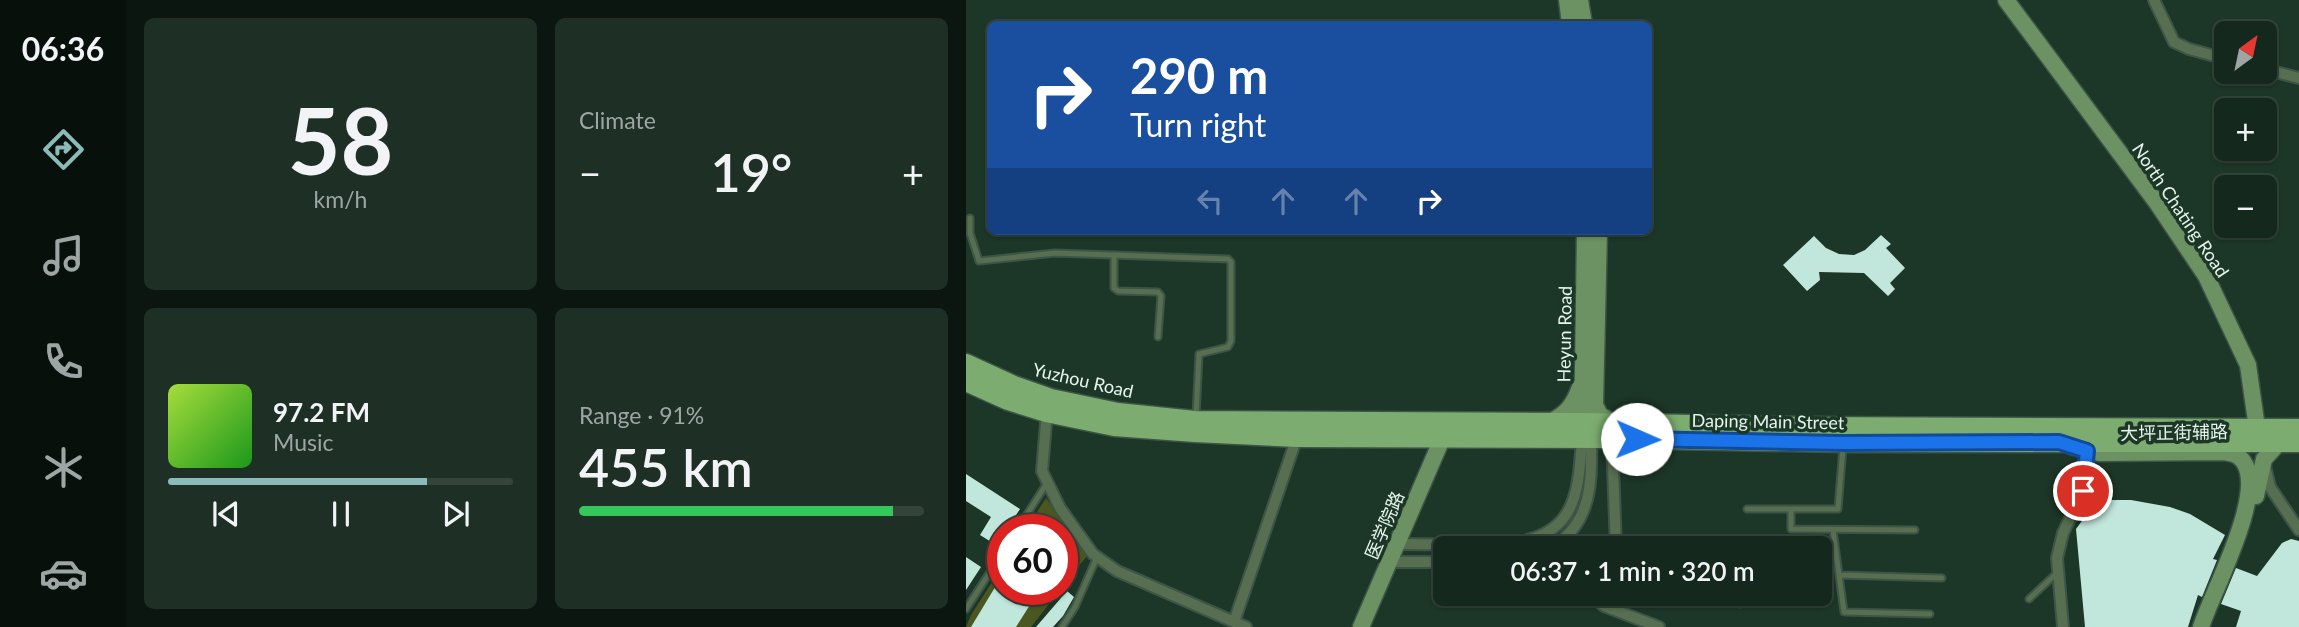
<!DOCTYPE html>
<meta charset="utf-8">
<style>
:root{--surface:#15281d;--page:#1e3026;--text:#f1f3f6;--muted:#9da6a4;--line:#34443b;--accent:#8bbbb9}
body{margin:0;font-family:Lato,"Noto Sans SC",sans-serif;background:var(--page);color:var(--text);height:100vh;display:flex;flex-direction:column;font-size:26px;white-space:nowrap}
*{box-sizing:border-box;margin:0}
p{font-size:23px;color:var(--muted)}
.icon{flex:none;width:38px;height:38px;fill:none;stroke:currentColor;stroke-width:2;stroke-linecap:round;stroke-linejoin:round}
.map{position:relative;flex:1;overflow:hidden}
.drawer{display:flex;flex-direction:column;gap:18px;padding:18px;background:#0c1610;width:840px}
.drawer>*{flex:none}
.hud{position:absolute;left:21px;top:21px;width:665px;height:214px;border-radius:10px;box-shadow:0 2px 5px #0004,0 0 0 2px var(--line);background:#1a4fa0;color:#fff;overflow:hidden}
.needle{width:46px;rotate:33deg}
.tools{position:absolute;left:1248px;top:21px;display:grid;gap:14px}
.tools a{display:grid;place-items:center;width:63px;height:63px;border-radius:10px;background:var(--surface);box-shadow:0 2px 5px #0004,0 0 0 2px var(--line);font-size:35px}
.speed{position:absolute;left:21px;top:514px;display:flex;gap:14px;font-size:35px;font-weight:700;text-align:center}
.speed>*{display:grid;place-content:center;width:91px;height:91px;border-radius:50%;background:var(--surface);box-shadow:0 2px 5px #0004,0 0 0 2px var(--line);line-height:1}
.speed .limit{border:10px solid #d22;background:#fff;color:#111}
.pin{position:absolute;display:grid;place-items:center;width:60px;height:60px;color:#fff;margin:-30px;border:4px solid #fff;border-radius:50%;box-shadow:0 2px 7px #0007}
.me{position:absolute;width:77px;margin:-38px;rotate:91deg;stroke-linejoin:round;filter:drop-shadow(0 0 5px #0008)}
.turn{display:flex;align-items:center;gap:24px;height:147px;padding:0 28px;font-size:32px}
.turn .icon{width:91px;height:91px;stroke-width:2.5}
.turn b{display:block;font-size:49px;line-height:60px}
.lanes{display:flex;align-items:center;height:66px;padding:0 28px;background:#0003;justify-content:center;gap:35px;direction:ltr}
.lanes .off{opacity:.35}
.big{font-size:52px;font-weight:600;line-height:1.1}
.drawer .widget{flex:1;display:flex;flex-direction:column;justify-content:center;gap:10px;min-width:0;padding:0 24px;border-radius:10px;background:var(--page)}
.drawer .dial{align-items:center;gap:0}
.dial b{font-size:91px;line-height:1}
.song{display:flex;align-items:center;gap:21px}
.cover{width:84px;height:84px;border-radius:10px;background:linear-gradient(135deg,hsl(80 70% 55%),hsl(120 70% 35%))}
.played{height:7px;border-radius:4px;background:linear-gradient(90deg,var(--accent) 75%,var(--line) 75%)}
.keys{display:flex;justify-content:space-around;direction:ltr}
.heat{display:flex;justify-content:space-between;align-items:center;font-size:38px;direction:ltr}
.charge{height:10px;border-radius:5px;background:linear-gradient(90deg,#34c759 91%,var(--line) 0)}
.drawer .tiles{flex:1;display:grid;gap:18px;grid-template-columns:repeat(2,1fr)}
.trip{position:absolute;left:467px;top:536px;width:399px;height:70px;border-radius:10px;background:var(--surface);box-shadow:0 2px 5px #0004,0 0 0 2px var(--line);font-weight:600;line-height:70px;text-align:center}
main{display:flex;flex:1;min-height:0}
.tab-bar{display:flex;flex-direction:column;width:126px;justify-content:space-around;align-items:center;background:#08100c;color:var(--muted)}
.tab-bar .icon{width:49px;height:49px}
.tab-bar .on{color:var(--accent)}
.tab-bar b{font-size:32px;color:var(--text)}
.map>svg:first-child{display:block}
</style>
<main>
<nav class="tab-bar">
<b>06:36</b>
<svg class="icon on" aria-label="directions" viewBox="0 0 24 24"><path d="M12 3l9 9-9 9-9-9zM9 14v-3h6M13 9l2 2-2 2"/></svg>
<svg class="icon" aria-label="music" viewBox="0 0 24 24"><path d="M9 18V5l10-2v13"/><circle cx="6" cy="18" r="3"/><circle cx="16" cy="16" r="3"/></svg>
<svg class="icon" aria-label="phone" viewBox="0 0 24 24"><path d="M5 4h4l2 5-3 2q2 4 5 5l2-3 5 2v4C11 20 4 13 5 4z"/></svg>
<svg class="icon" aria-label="climate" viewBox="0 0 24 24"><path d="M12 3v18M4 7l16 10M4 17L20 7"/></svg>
<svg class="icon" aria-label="car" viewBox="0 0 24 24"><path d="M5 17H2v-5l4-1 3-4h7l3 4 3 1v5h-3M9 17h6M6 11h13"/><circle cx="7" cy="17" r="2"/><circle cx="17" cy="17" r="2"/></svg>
</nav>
<section class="drawer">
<div class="tiles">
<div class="widget dial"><b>58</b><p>km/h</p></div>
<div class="widget"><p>Climate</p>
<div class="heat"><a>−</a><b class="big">19°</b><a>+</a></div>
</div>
<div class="widget">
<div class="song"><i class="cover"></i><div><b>97.2 FM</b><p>Music</p></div></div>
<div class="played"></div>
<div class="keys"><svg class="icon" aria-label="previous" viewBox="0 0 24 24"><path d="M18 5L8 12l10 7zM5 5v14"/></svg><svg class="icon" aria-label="pause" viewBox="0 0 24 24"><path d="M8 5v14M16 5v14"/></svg><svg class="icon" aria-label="next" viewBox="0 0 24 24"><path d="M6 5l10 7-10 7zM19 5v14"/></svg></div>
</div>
<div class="widget"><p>Range · 91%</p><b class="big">455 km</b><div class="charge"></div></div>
</div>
</section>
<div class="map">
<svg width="1333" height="627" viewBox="0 0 1333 627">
<rect width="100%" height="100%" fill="#1c3627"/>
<!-- green -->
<path fill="#4a5720" d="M80,498L121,556L96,587V530H59Z
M37,565V590H94L65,627H0L5,615Z"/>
<!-- building -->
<path fill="#c1e6db" d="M915,235L925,244L920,248L939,268L924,283L929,289L922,296L898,273L853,272L854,280L841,291L817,265L848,236L860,248L873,254L888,255L899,250Z
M0,474L54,509L40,530H37V535L30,545L14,535L25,517L0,501Z
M1146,500H1165L1204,507L1224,514L1259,535L1247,559L1251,560L1236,597L1232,595L1222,627H1119L1110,529L1129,503Z
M70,516L92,530H69L64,527Z
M96,533L109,542L102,552L96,548Z
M1325,539L1333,541V627H1270L1275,611L1255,604L1270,568L1291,576L1316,543Z
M0,557L15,567L0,590Z
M37,574V590H73L62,608L50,627H5Z
M101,591L108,597L97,616L87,627H70Z"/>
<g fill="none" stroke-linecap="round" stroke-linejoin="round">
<!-- lane casing -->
<g stroke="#3c5546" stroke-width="9">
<path id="lane" d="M4,218V233L13,261L89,253L262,259L265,262V341L262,347L233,354L230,416
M148,255V288L152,291L192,292L195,296L192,337
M781,509H872L877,447
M825,509V529L949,530
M51,530L81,483
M867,530L873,575L976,578
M873,575L878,612L964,614
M732,593L774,604L777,593
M1063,599L1092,572
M0,609L37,552
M96,627L109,607L131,557"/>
</g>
<!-- street casing -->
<g stroke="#3c5546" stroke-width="14">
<path id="street" d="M1188,0L1208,42L1223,49L1260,59
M1298,69L1333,78
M81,411L76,471L94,508L127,554L151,571L280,627
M646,439L650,548
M1299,466L1304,487L1333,530
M431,544L535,545C608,537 612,502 616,439
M585,548C617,529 625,498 625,463C625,454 626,445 624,436
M423,562H480
M621,593L638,606L693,627
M268,622L332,434
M1097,627L1091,558L1097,533L1117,491L1121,451"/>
</g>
<!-- secondary casing -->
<g stroke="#3c5546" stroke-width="19">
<path id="secondary" d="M601,0L604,24
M614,0L618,24
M1040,0L1191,203L1240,276L1282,365L1291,428
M633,231L629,405L634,415L646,422
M584,422C601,414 608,404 614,387
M616,435L619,231
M1105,446L1133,453L1257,452
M1290,496L1298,459L1311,445
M395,627L476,439
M1235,627C1246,592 1301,493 1277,461C1272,454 1265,453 1258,452"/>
</g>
<!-- primary casing -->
<g stroke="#3c5546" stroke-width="21">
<path id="primary" d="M0,363L48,385L85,398L152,412L229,420L616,422L844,426L1333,428
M0,382L42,401L80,413L148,427L229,433L331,438L646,439L878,443H1333"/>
</g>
<!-- lane -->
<use href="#lane" stroke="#576e51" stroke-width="5"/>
<!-- street -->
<use href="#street" stroke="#576e51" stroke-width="10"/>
<!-- secondary -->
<use href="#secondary" stroke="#6c9162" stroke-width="16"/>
<!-- primary -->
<use href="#primary" stroke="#7cac6f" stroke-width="18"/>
</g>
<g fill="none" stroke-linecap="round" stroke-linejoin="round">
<!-- route casing -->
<g stroke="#114b97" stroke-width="18">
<path id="route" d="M671,439L878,443L1093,442L1121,451L1117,491"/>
</g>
<!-- route -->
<use href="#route" stroke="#1a73e8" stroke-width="12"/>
</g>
<g text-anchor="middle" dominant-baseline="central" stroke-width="7" stroke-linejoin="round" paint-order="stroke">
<!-- street labels -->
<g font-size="18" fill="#e5f5eb" stroke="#1c3627">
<text transform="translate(1215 210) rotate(56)">North Chating Road</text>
<text transform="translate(598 334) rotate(-89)">Heyun Road</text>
<text transform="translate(117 380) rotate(13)">Yuzhou Road</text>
<text transform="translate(802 421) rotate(1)">Daping Main Street</text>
<text transform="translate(1208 432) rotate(-1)">大坪正街辅路</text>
<text transform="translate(418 525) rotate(-67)">医学院路</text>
</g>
</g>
</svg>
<div class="tools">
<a><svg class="needle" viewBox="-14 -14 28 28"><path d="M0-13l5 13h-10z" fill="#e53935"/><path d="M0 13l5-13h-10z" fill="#9da6a4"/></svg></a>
<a>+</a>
<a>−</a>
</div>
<div class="speed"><div class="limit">60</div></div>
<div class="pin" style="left:1117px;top:491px;background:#d93025"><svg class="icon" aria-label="arrive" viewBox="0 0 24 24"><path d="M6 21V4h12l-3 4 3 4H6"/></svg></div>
<svg class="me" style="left:671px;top:439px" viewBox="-20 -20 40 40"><circle r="19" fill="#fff"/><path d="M0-13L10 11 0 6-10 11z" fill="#1a73e8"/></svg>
<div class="trip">06:37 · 1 min · 320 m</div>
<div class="hud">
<div class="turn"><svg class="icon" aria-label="right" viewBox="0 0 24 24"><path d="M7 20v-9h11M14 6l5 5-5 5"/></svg><div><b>290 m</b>Turn right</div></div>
<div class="lanes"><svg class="icon off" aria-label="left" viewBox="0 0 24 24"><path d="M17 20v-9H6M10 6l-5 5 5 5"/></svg><svg class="icon off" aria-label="ahead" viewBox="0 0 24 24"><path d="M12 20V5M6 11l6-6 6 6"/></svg><svg class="icon off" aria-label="ahead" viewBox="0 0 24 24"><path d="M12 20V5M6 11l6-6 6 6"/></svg><svg class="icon" aria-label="right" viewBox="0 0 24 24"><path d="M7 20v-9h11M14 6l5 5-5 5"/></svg></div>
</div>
</div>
</main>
